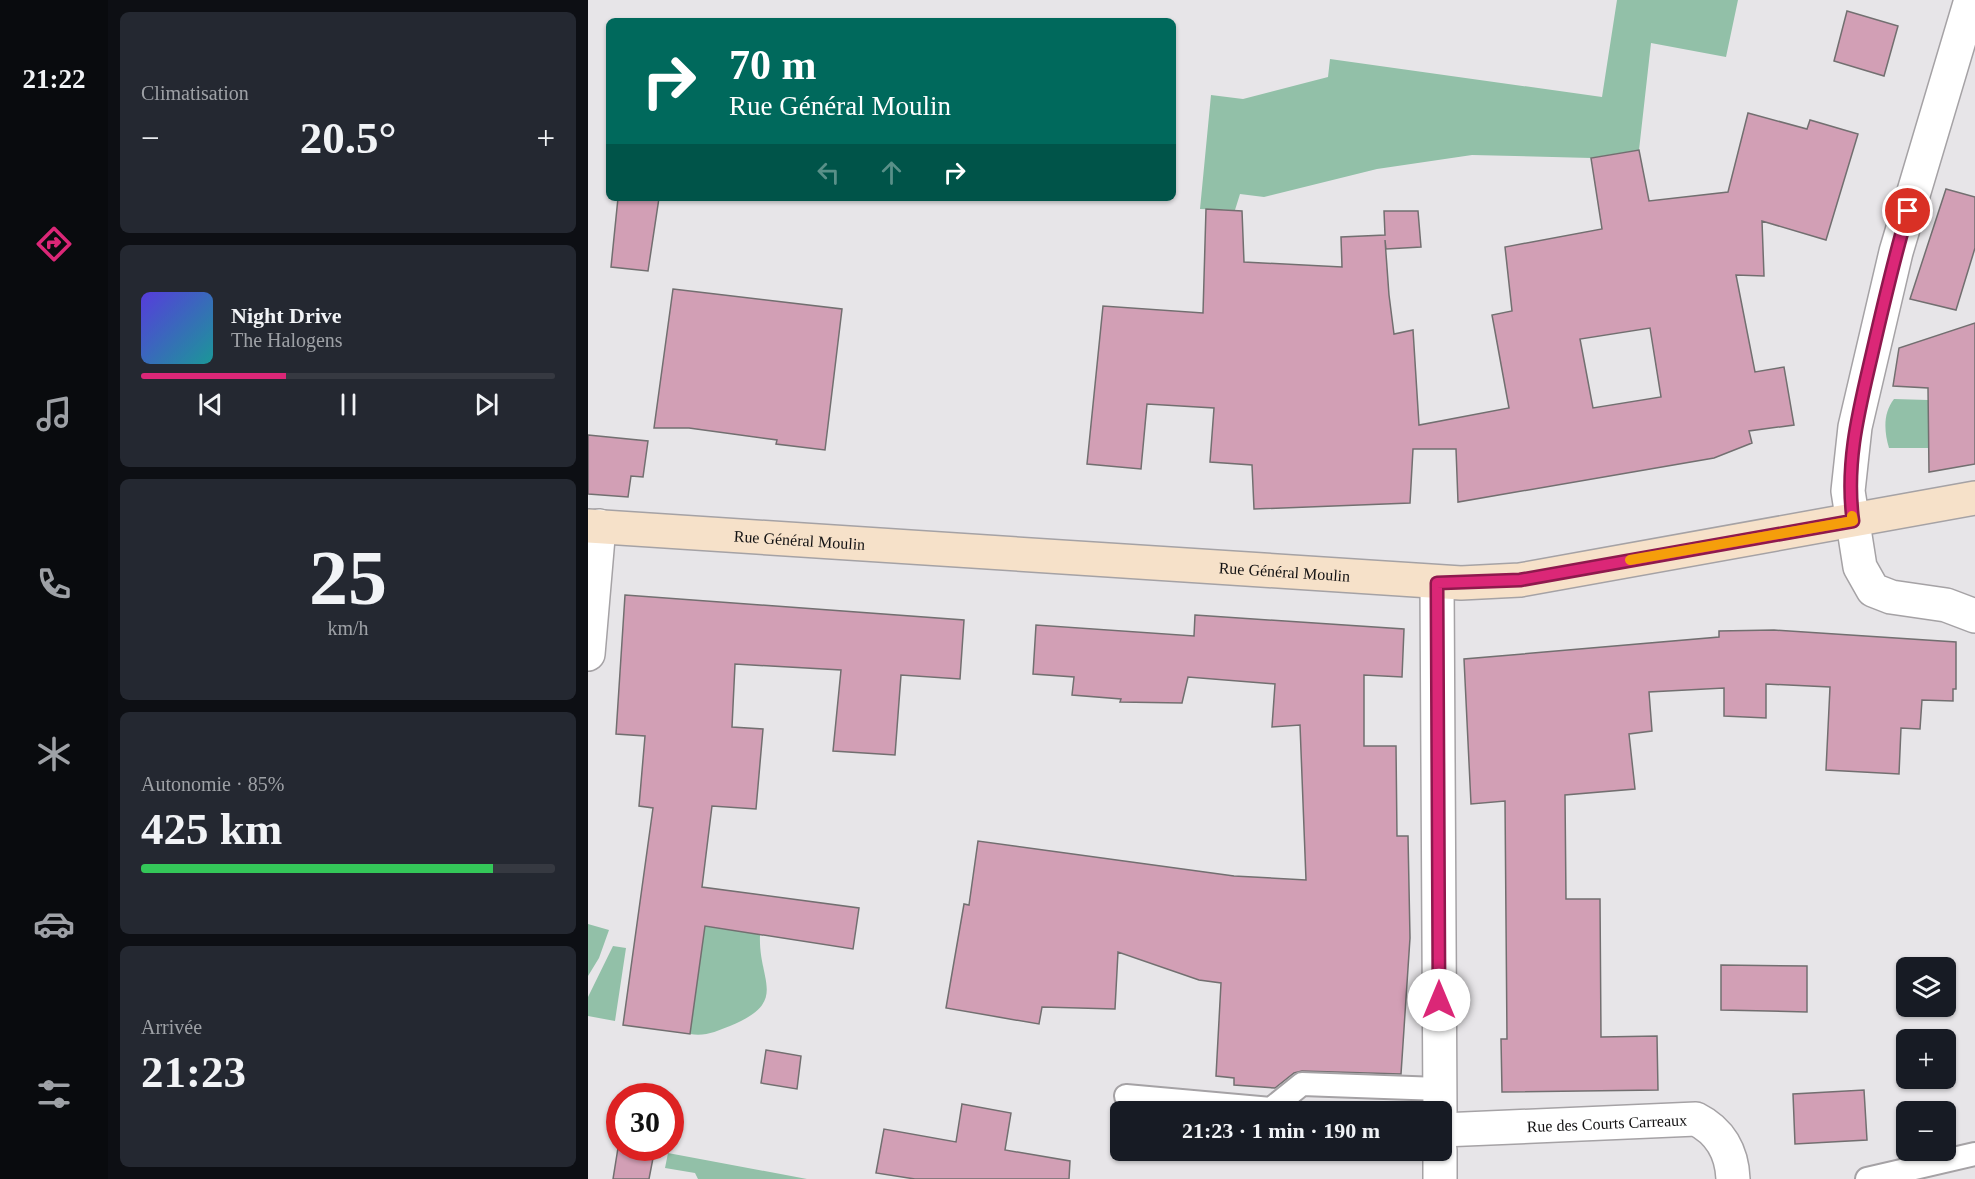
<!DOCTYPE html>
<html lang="fr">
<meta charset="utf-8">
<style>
:root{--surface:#171b24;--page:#242831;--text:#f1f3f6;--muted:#9ea1a6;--line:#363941;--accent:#db2777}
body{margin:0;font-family:"Times New Roman",serif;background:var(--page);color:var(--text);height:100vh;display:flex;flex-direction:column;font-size:22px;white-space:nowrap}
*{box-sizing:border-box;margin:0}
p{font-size:20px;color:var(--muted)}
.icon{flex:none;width:33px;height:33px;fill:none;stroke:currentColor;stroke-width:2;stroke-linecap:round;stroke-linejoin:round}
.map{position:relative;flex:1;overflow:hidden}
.drawer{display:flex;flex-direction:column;gap:12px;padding:12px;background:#0d0f14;width:480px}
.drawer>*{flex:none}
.top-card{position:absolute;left:18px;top:18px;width:570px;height:183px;border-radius:9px;box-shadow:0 2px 4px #0004;background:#00695c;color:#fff;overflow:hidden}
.buttons{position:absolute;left:1308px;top:957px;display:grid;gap:12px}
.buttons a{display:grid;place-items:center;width:60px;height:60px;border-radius:9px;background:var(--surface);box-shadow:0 2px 4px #0004;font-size:30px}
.speed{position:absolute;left:18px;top:1083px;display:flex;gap:12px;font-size:30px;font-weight:700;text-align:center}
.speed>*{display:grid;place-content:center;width:78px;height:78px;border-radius:50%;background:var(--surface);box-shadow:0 2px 4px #0004;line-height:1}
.speed .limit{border:9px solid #d22;background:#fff;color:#111}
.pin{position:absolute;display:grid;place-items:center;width:51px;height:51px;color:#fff;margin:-26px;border:3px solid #fff;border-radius:50%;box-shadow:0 2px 6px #0007}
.me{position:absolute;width:66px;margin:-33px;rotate:0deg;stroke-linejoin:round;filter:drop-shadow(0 0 4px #0008)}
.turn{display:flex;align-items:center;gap:21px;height:126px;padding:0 24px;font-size:27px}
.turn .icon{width:78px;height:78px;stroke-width:2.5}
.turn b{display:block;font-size:42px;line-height:51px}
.lanes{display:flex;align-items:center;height:57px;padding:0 24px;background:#0003;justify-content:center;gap:30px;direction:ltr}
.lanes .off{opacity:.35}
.big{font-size:45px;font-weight:700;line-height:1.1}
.drawer .tile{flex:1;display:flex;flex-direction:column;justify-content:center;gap:9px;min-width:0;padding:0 21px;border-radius:9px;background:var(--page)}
.drawer .dial{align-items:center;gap:0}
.dial b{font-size:78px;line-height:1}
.song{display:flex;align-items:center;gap:18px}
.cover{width:72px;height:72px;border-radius:9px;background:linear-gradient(135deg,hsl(250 70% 55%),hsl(180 70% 35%))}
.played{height:6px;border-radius:3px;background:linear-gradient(90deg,var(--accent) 35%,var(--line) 35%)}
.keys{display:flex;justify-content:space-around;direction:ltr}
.heat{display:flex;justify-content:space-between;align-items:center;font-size:33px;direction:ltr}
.charge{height:9px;border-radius:4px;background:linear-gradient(90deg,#34c759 85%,var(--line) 0)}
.trip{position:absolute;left:522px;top:1101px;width:342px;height:60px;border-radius:9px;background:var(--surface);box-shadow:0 2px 4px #0004;font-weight:700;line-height:60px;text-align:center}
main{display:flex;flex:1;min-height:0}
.menu{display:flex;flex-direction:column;width:108px;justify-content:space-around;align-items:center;background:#090b0e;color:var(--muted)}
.menu .icon{width:42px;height:42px}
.menu .active{color:var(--accent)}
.menu b{font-size:27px;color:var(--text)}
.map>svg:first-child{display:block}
</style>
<main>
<nav class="menu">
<b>21:22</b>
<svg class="icon active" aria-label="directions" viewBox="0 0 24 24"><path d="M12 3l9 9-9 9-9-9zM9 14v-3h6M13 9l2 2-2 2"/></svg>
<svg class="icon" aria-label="music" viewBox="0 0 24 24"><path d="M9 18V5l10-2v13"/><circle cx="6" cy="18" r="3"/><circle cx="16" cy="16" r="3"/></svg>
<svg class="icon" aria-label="phone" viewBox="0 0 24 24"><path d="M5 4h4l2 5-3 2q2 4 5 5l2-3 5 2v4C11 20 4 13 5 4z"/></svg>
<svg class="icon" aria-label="climate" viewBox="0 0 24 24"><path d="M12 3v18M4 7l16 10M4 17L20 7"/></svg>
<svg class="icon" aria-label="car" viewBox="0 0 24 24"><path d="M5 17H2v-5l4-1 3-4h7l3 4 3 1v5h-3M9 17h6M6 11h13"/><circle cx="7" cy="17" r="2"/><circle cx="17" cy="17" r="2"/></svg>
<svg class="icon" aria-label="filters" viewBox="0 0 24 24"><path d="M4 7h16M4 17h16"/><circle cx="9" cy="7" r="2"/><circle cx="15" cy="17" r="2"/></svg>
</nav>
<section class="drawer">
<div class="tile"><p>Climatisation</p>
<div class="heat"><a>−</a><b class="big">20.5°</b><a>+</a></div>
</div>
<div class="tile">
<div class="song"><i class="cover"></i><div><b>Night Drive</b><p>The Halogens</p></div></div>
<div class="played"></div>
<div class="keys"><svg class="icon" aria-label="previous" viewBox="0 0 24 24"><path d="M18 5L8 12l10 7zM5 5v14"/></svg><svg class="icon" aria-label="pause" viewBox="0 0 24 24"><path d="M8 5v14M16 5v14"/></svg><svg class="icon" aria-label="next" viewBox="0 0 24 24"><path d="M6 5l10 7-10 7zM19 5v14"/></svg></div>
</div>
<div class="tile dial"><b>25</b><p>km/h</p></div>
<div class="tile"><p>Autonomie · 85%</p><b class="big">425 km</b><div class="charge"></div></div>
<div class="tile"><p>Arrivée</p><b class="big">21:23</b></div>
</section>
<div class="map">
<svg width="1387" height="1179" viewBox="0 0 1387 1179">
<rect width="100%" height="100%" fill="#e7e5e8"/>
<!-- green -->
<path fill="#92c0a8" d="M1029,0H1150L1138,57L1063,43L1051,150L1003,158L884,155L789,169L676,197L652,194L647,210L612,209L623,95L655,99L740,77L742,59L1014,97Z
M1306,399L1340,400L1341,448H1301C1296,431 1295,413 1306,399Z
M122,888L174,895L168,934L172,935C170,982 202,1001 142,1026C129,1031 117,1037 102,1034Z
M0,924L21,930L11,958L0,976Z
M25,946L38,948L27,1021L0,1016V997Z
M80,1153L219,1179H110L107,1173L77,1168Z"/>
<!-- building -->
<path fill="#d29fb5" stroke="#726f70" stroke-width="1.5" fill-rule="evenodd" d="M1259,11L1310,26L1296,76L1246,61Z
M1160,113L1219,129L1222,120L1270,134L1238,240L1174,221L1176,276L1148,275L1167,372L1196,367L1206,425L1161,431L1164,443L1126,458L870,502L868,449H825L822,503L666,509L664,465L622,462L626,408L559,404L553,469L499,464L515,306L615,313L618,209L654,211L656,262L754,267L753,237L797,235L796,211H830L833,247L798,249L797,240L801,295L806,334L825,330L831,425L921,408L904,315L924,311L917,247L1014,229L1003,158L1051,150L1061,201L1140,192ZM1062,328L1073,397L1005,408L992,339Z
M1358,189L1387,197V248L1368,310L1322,299Z
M30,198H71L60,271L23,267Z
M85,289L254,309L237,450L188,444L189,440L101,428H66Z
M1387,323V464L1341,472L1340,388L1305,386L1311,348Z
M0,435L60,441L55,477L43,476L40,497L0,494Z
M37,595L376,620L372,679L313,675L307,755L245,751L253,670L147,664L144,727L175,729L168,809L124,806L114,887L271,908L265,949L117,926L102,1034L35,1025L65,808L51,806L57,736L28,734Z
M607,615L816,629L814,677L776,675V746H808L809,836H820L822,938L813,1074L714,1071L706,1073L687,1088L646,1085V1078L628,1076L633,983L611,980L530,952L527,1009L454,1007L451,1024L358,1008L376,904L381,905L390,841L646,876L718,880L712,725L684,727L687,684L600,677L594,703L532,702L533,699L484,695L486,677L445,674L448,625L606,636Z
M1186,630L1368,642V689H1365V701L1334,700L1332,729L1313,728L1311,774L1238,770L1242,687L1178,684V718L1136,716V688L1061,692L1064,731L1041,734L1047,789L977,795L978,899H1012L1013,1037L1069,1036L1070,1090L914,1092L913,1039H919L917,801L883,804L876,659L1131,637V631Z
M1133,965L1219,966V1012L1133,1010Z
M178,1050L213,1056L209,1089L173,1083Z
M1276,1090L1279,1140L1207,1144L1205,1094Z
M374,1104L423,1113L417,1150L482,1161L481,1179H327L288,1173L296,1129L368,1142Z
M30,1148H67L61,1179H25Z"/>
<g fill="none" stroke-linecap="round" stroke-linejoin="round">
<!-- service casing -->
<g stroke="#a5a2a5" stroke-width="26">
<path id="service" d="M538,1096L683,1109L714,1084L851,1089
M1279,1179L1387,1154"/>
</g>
<!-- minor casing -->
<g stroke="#a5a2a5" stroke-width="36">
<g id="minor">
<path d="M1383,0L1308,252L1267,427L1260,491L1272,567L1285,590L1303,597L1358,605L1387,616"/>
<path d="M849,583L852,1112"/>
<path id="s1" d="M854,1130L1108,1119C1132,1131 1144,1152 1145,1179"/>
<path d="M852,1150V1179"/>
</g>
</g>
<!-- tertiary casing -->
<g stroke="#a5a2a5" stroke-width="36">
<path id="tertiary" d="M0,654L11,526"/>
</g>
<!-- secondary casing -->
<g stroke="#a5a2a5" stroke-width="36">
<g id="secondary">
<path id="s2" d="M0,526L873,583L932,580L1387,498"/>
</g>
</g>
<!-- service -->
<use href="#service" stroke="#fff" stroke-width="22"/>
<!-- minor -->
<use href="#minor" stroke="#fff" stroke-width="33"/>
<!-- tertiary -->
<use href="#tertiary" stroke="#fff" stroke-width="33"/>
<!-- secondary -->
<use href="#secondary" stroke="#f6e1c9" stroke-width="33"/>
</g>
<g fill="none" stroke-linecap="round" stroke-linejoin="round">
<!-- route casing -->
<g stroke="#8e194d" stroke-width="15">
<path id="route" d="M851,1000L849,583L932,580L1265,521C1257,463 1271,410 1284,354C1295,306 1306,258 1320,211"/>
</g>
<!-- route -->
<use href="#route" stroke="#db2777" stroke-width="10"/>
<!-- slow -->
<path stroke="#f59e0b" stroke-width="10" d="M1042,560L1265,521L1264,516"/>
</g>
<g text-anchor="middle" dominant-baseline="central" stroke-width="4.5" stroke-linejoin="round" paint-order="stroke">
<!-- street labels -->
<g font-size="16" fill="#121112" stroke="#e7e5e8">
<text stroke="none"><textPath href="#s2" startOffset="212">Rue Général Moulin</textPath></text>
<text stroke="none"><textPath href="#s2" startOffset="698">Rue Général Moulin</textPath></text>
<text stroke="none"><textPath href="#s1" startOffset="165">Rue des Courts Carreaux</textPath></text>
</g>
</g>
</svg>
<div class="buttons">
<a><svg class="icon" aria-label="layers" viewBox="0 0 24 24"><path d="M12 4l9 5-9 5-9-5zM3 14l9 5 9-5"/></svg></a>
<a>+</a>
<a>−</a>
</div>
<div class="speed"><div class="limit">30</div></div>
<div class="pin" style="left:1320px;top:211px;background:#d93025"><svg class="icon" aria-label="arrive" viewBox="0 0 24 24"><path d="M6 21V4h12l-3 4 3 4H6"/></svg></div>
<svg class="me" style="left:851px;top:1000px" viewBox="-20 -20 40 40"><circle r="19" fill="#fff"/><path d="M0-13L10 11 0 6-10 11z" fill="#db2777"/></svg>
<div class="trip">21:23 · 1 min · 190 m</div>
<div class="top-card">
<div class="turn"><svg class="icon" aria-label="right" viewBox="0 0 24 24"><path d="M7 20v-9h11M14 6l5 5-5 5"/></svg><div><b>70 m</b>Rue Général Moulin</div></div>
<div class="lanes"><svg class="icon off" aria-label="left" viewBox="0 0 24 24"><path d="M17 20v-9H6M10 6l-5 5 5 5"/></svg><svg class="icon off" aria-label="ahead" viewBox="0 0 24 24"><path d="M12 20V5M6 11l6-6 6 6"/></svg><svg class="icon" aria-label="right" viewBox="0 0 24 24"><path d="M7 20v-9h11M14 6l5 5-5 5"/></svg></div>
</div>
</div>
</main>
